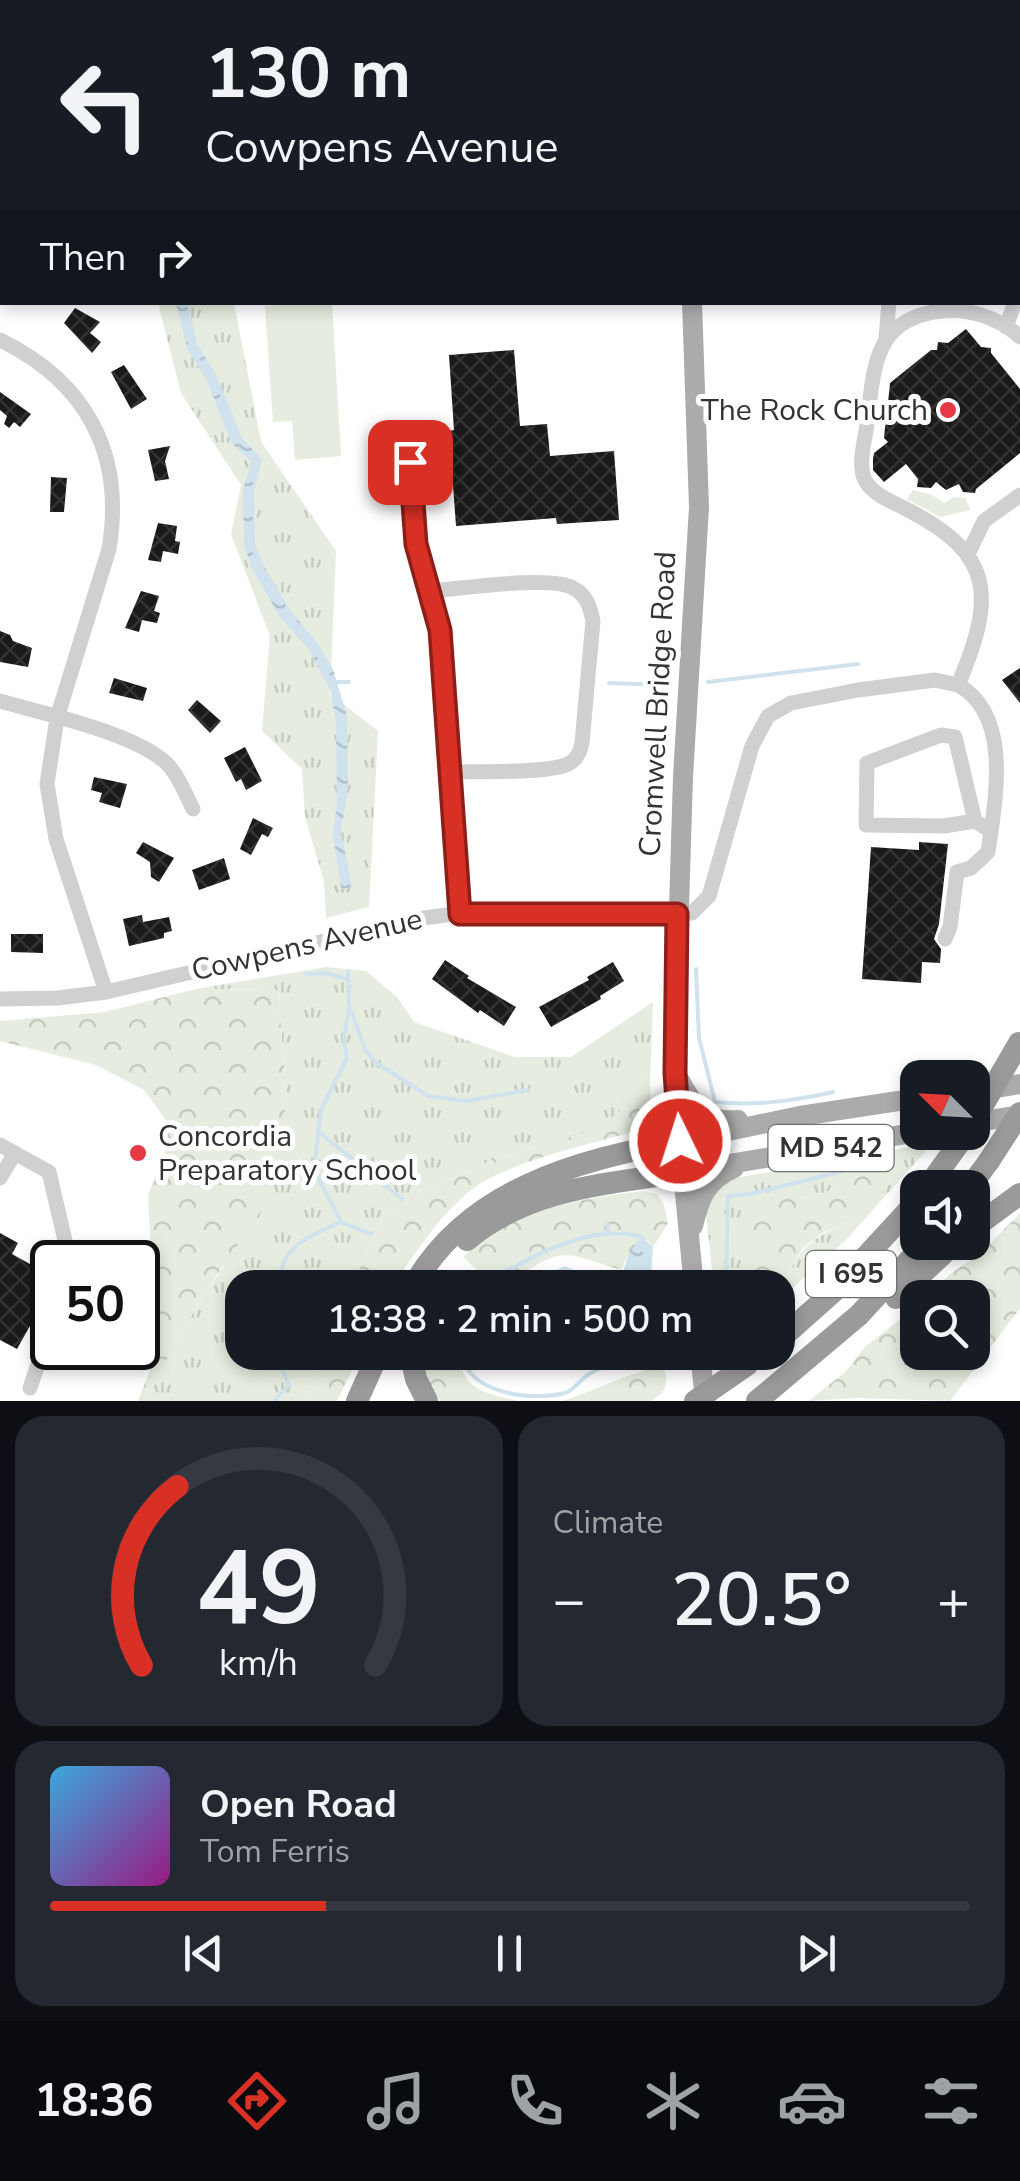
<!DOCTYPE html>
<meta charset="utf-8">
<style>
:root{--surface:#171b24;--page:#242831;--text:#f1f3f6;--muted:#9ea1a6;--line:#363941;--accent:#d93025}
body{margin:0;font-family:"Nunito Sans",sans-serif;background:var(--page);color:var(--text);height:100vh;display:flex;flex-direction:column;font-size:38px;white-space:nowrap}
*{box-sizing:border-box;margin:0}
p{font-size:32px;color:var(--muted)}
.icon{flex:none;width:55px;height:55px;fill:none;stroke:currentColor;stroke-width:2;stroke-linecap:round;stroke-linejoin:round}
.map{position:relative;height:1401px;overflow:hidden}
.sheet{display:flex;flex-direction:column;gap:15px;padding:15px;background:#0d0f14;flex:1}
.sheet>*{flex:none}
.hud{position:absolute;left:0px;top:0px;width:1020px;height:305px;box-shadow:0 5px 15px #0003;background:#171b24;color:var(--text);overflow:hidden}
.needle{width:65px;rotate:294deg}
.fabs{position:absolute;left:900px;top:1060px;display:grid;gap:20px}
.fabs a{display:grid;place-items:center;width:90px;height:90px;border-radius:20px;background:var(--surface);box-shadow:0 5px 15px #0003;font-size:50px}
.speed{position:absolute;left:30px;top:1240px;display:flex;gap:20px;font-size:50px;font-weight:700;text-align:center}
.speed>*{display:grid;place-content:center;width:130px;height:130px;border-radius:50%;background:var(--surface);box-shadow:0 5px 15px #0003;line-height:1}
.speed .limit{border:5px solid #111;border-radius:15px;background:#fff;color:#111}
.pin{position:absolute;display:grid;place-items:center;width:85px;height:85px;color:#fff;margin:-42px;border-radius:20px;box-shadow:0 5px 15px #0006}
.me{position:absolute;width:110px;margin:-55px;rotate:356deg;stroke-linejoin:round;filter:drop-shadow(0 0 8px #0008)}
.turn{display:flex;align-items:center;gap:35px;height:210px;padding:0 40px;font-size:45px}
.turn .icon{width:130px;height:130px;stroke-width:2.5}
.turn b{display:block;font-size:70px;line-height:85px}
.then{display:flex;align-items:center;height:95px;padding:0 40px;background:#0003;gap:20px;font-size:38px}
.big{font-size:75px;font-weight:600;line-height:1.1}
.sheet .widget{flex:1;display:flex;flex-direction:column;justify-content:center;gap:15px;min-width:0;padding:0 35px;border-radius:30px;background:var(--page)}
.sheet .dial{align-items:center;gap:0}
.dial svg{height:260px;overflow:visible;fill:none;stroke:var(--line);stroke-width:7;stroke-linecap:round;text-anchor:middle}
.dial text{fill:var(--text);stroke:none}
.song{display:flex;align-items:center;gap:30px}
.cover{width:120px;height:120px;border-radius:15px;background:linear-gradient(135deg,hsl(200 70% 55%),hsl(310 70% 35%))}
.played{height:10px;border-radius:5px;background:linear-gradient(90deg,var(--accent) 30%,var(--line) 30%)}
.keys{display:flex;justify-content:space-around;direction:ltr}
.heat{display:flex;justify-content:space-between;align-items:center;font-size:55px;direction:ltr}
.sheet .tiles{flex:1;display:grid;gap:15px;grid-template-columns:1fr 1fr}
.widget:last-child{grid-column:span 2}
.trip{position:absolute;left:225px;top:1270px;width:570px;height:100px;border-radius:30px;background:var(--surface);box-shadow:0 5px 15px #0003;font-weight:600;line-height:100px;text-align:center}
.menu{display:flex;height:160px;justify-content:space-around;align-items:center;background:#090b0e;color:var(--muted)}
.menu .icon{width:70px;height:70px}
.menu .selected{color:var(--accent)}
.menu b{font-size:45px;color:var(--text)}
.map>svg:first-child{display:block}
</style>
<div class="map">
<svg width="1020" height="1401" viewBox="0 0 1020 1401">
<defs>
<pattern id="grass-tufts" width="24" height="20" patternUnits="userSpaceOnUse" patternTransform="scale(2.5)"><rect width="24" height="20" fill="#e6ecdf"/><path d="M3 7l-1-3M5 7V3M7 7l1-3M15 17l-1-3M17 17v-4M19 17l1-3" fill="none" stroke="#c6cbc0"/></pattern>
<pattern id="forest-crowns" width="20" height="18" patternUnits="userSpaceOnUse" patternTransform="scale(2.5)"><rect width="20" height="18" fill="#e6ecdf"/><path d="M2 6a3 3 0 1 1 6 0M12 15a3 3 0 1 1 6 0" fill="none" stroke="#c6cbc0"/></pattern>
<pattern id="water-ripples" width="26" height="14" patternUnits="userSpaceOnUse" patternTransform="scale(2.5)"><rect width="26" height="14" fill="#cfe2ee"/><path d="M2 4q2-2 4 0t4 0M15 11q2-2 4 0t4 0" fill="none" stroke="#b2c2cd"/></pattern>
<pattern id="building-cross-hatch" width="8" height="8" patternUnits="userSpaceOnUse" patternTransform="scale(2.5)"><rect width="8" height="8" fill="#1a1a1a"/><path d="M0 0l8 8M0 8l8-8" fill="none" stroke="#333"/></pattern>
</defs>
<rect width="100%" height="100%" fill="#fff"/>
<!-- grass -->
<path fill="url(#grass-tufts)" d="M158,303H234L261,442L336,551L330,694L378,731L369,907L326,918L324,881L305,817L302,769L262,731L270,636L231,534L241,485L181,393Z
M326,967L366,971L397,997L414,1022L515,1057H571L653,1002L650,1081L639,1076L620,1111L598,1129L493,1160L419,1194L383,1218L351,1287L242,1288V1352L326,1353L308,1401H144L202,1297L223,1268L287,1101L278,990L196,989Z
M921,1145L925,1152L844,1242L778,1301C778,1288 784,1280 790,1270C809,1236 828,1231 862,1216V1175L813,1198L779,1196L749,1267L753,1287H714L706,1215L712,1191L729,1179Z"/>
<!-- forest -->
<path fill="url(#forest-crowns)" d="M196,989L278,990L287,1101L264,1206L202,1297L144,1401H138L158,1349L138,1337V1294L151,1251L148,1195L166,1149L168,1123L144,1090L96,1065L0,1041V1021L105,1012Z
M639,1076L650,1081L651,1118L640,1130C595,1143 506,1162 471,1190C437,1217 416,1253 392,1287H351L383,1218L419,1194L493,1160L597,1129L620,1111L623,1086Z
M894,1166H899L896,1176L862,1216L822,1233L802,1249L778,1291V1288L753,1287L741,1227L743,1217L760,1199L779,1196L813,1198L862,1175Z
M643,1191L657,1194L664,1205L668,1223L653,1247L647,1240L629,1253L621,1270C556,1249 565,1248 506,1283L483,1275L463,1257C509,1211 580,1198 643,1191Z
M1020,1213V1308L950,1401L857,1398L809,1401L845,1372L865,1347L917,1306L918,1352H972V1298L928,1297L949,1275L982,1252Z
M326,1353H360L337,1401H308Z
M418,1353H460C460,1391 487,1393 518,1401H440L424,1377Z
M659,1367L666,1373C667,1389 664,1393 651,1401H562C595,1391 624,1374 659,1367Z"/>
<!-- garden -->
<path fill="#e6ecdf" d="M332,303L341,456L295,460L292,421L273,422L265,306Z
M913,490L932,495L944,503L954,497L965,498L971,510L940,517L907,499Z"/>
<!-- water -->
<path fill="url(#water-ripples)" d="M176,303H188L197,344L217,376L242,438L262,459L254,492L255,544L264,566L290,610L318,644L333,669L347,716L348,788L341,832L352,887L341,889L333,834L337,803L336,723L331,692L309,650L280,617L254,572L244,546L243,490L251,461L232,444L207,381L187,348Z
M642,1237L653,1247L650,1287H618L629,1253Z
M565,1266L581,1273L587,1287H530L540,1277Z"/>
<g fill="none" stroke-linecap="round" stroke-linejoin="round">
<!-- stream -->
<path stroke="#cfe2ee" stroke-width="4" d="M357,2L360,0
M334,682H349
M708,682L858,664
M609,683L664,685
M696,969L699,1038L715,1102C756,1106 793,1101 833,1092
M306,974L325,973L347,979
M350,1008L365,1049L375,1062L428,1096L466,1101L528,1090
M320,1133L402,1199
M343,1223L371,1234
M607,1223L608,1234
M497,1277C537,1253 594,1223 642,1237
M283,1288C271,1251 314,1233 341,1222L314,1169L321,1110L347,1058L344,1039L349,1007L348,971
M726,1288L728,1196L751,1194L891,1159
M467,1352L463,1359C474,1395 534,1401 565,1393C574,1390 581,1379 589,1374C598,1369 608,1365 618,1360
M274,1401L289,1385L275,1352"/>
</g>
<!-- building -->
<path fill="url(#building-cross-hatch)" d="M75,308L100,322L90,333L101,342L92,353L64,323Z
M966,329L981,347L991,348V353L1020,389V453L976,489L975,493L963,492L959,484L946,490L936,482L931,488L917,487L918,479L906,464L884,482L873,470V459L874,453L888,442L884,438L886,417H879L881,402L888,403L890,383L931,350H937L938,342L948,343Z
M514,350L520,426L547,424L550,456L614,451L619,520L557,524L556,518L456,526L449,431L454,430L449,355Z
M124,365L147,399L131,409L111,372Z
M0,392L31,414L20,427L14,422L9,428L4,424L7,416L0,410Z
M170,446L165,461L169,479L155,481L148,450Z
M51,477L67,478L64,512H50Z
M158,523L177,526L175,541L180,542L178,554L163,551L161,562L148,560Z
M141,591L159,596L154,611L160,613L157,623L142,620L139,632L125,628Z
M0,631L10,635L13,641L32,648L28,667L0,662Z
M1020,668V703L1002,680Z
M114,678L147,688L143,701L109,693Z
M197,700L221,721L210,733L188,710Z
M245,747L262,781L246,790L241,779L236,782L224,758Z
M94,777L127,784L120,808L99,802L102,793L91,790Z
M253,818L273,828L268,837L262,834L251,855L240,849Z
M143,842L174,858L159,882L151,877L150,862L136,853Z
M919,842L948,844L939,924L934,939L941,949L940,963L922,962L921,983L862,979L871,847L919,850Z
M224,858L230,879L199,890L192,870Z
M142,915L143,922L169,917L172,931L164,933V938L129,946L123,919Z
M11,934H43V953L11,952Z
M445,960L469,976L467,978L516,1007L504,1026L480,1010L478,1013L432,979Z
M613,962L624,981L600,996L601,999L551,1027L539,1007L589,980L587,977Z
M0,1233L18,1243L12,1254L46,1273L34,1295L44,1301L17,1349L0,1340Z"/>
<g fill="none" stroke-linecap="round" stroke-linejoin="round">
<!-- minor -->
<path stroke="#d0d0d0" stroke-width="15" d="M1018,230L1020,231
M1006,327L1015,302
M886,338L889,302
M0,340C86,382 125,453 109,549L57,718L47,784L56,839L106,992
M408,428L416,544L440,629L460,913
M968,554L984,521L1020,495
M429,591C458,589 552,575 573,588C587,595 590,607 593,621L582,743C580,751 578,758 570,763C554,774 476,771 452,772
M0,701C43,714 142,734 170,767C180,779 186,795 193,809
M975,821L955,737L941,735L867,763L866,825L944,826L975,821L991,831
M945,939L950,927L957,872L971,868L988,852C995,802 1013,715 958,685
M0,999L58,998L106,992L424,918L460,913L677,914L692,913L709,896L752,746L768,716L791,703L858,690L935,680L958,685C994,599 997,555 906,509C891,501 871,494 864,478C858,463 865,440 867,424C874,368 873,318 942,311C970,308 999,318 1020,337
M0,1145L49,1172L70,1262
M0,1178L15,1153
M30,1388L52,1322"/>
<!-- major -->
<path stroke="#ababab" stroke-width="20" d="M704,2V0
M692,302L699,507L683,777L675,1038L680,1141L694,1288
M679,1079C694,1107 704,1123 738,1120
M972,1092L1020,1084
M972,1123L1020,1115
M680,1141L800,1116L918,1098
M683,1172L918,1132
M693,1226C700,1197 706,1181 734,1168
M700,1352L705,1401"/>
<!-- highway -->
<path stroke="#9a9a9a" stroke-width="22" d="M927,1188L967,1132
M969,1188L989,1161
M972,1229L1020,1194
M467,1240C529,1188 607,1184 683,1172
M412,1288C467,1189 576,1161 680,1141
M896,1298L956,1242
M778,1341L833,1292L918,1200
M410,1352L416,1379L427,1401
M357,1401L379,1352
M757,1401L859,1315L926,1242"/>
<!-- highway-bridge -->
<path stroke="#9a9a9a" stroke-width="22" d="M972,1124L1019,1043
M989,1161L1020,1113
M695,1401L747,1365"/>
</g>
<g fill="none" stroke-linecap="round" stroke-linejoin="round">
<!-- route casing -->
<g stroke="#8d1f18" stroke-width="25">
<path id="route" d="M410,462L416,544L440,630L460,914H677L675,1073L680,1141"/>
</g>
<!-- route -->
<use href="#route" stroke="#d93025" stroke-width="18"/>
</g>
<!-- markers -->
<g fill="#e63946" stroke="#fff" stroke-width="4">
<circle cx="948" cy="410" r="10"/>
<circle cx="138" cy="1153" r="10"/>
</g>
<g text-anchor="middle" dominant-baseline="central" stroke-width="10" stroke-linejoin="round" paint-order="stroke">
<!-- shield labels -->
<g fill="#fff" stroke="#707070" stroke-width="2.5">
<rect x="768.5" y="1125" width="125" height="46" rx="8"/>
<rect x="806" y="1251" width="90" height="46" rx="8"/>
</g>
<g font-size="28" font-weight="bold" fill="#333">
<text x="831" y="1148">MD 542</text>
<text x="851" y="1274">I 695</text>
</g>
<!-- poi labels -->
<g font-size="30" fill="#333" stroke="#fff" text-anchor="end">
<text x="928" y="410">The Rock Church</text>
<text x="158" y="1136" text-anchor="start">Concordia<tspan x="158" dy="34">Preparatory School</tspan></text>
</g>
<!-- street labels -->
<g font-size="30" fill="#333" stroke="#fff">
<text transform="translate(658 704) rotate(-87)">Cromwell Bridge Road</text>
<text transform="translate(307 945) rotate(-13)">Cowpens Avenue</text>
</g>
</g>
</svg>
<div class="fabs">
<a><svg class="needle" viewBox="-14 -14 28 28"><path d="M0-13l5 13h-10z" fill="#e53935"/><path d="M0 13l5-13h-10z" fill="#9ea1a6"/></svg></a>
<a><svg class="icon" aria-label="sound" viewBox="0 0 24 24"><path d="M4 9h4l5-4v14l-5-4H4zM17 9q2 3 0 6"/></svg></a>
<a><svg class="icon" aria-label="search" viewBox="0 0 24 24"><circle cx="10" cy="10" r="6"/><path d="M15 15l6 6"/></svg></a>
</div>
<div class="speed"><div class="limit">50</div></div>
<div class="pin" style="left:410px;top:462px;background:#d93025"><svg class="icon" aria-label="arrive" viewBox="0 0 24 24"><path d="M6 21V4h12l-3 4 3 4H6"/></svg></div>
<svg class="me" style="left:680px;top:1141px" viewBox="-20 -20 40 40"><circle r="17" fill="#d93025" stroke="#fff" stroke-width="3"/><path d="M0-11L8 9 0 5-8 9z" fill="#fff"/></svg>
<div class="trip">18:38 · 2 min · 500 m</div>
<div class="hud">
<div class="turn"><svg class="icon" aria-label="left" viewBox="0 0 24 24"><path d="M17 20v-9H6M10 6l-5 5 5 5"/></svg><div><b>130 m</b>Cowpens Avenue</div></div>
<div class="then">Then<svg class="icon" aria-label="right" viewBox="0 0 24 24"><path d="M7 20v-9h11M14 6l5 5-5 5"/></svg></div>
</div>
</div>
<section class="sheet">
<div class="tiles">
<div class="widget dial"><svg viewBox="0 0 100 80">
<path d="M14 69A42 42 0 1 1 86 69"/>
<path d="M14 69A42 42 0 0 1 25 14" stroke="#d93025"/>
<text x="50" y="56" font-size="32" font-weight="700">49</text>
<text x="50" y="72" font-size="11">km/h</text>
</svg></div>
<div class="widget"><p>Climate</p>
<div class="heat"><a>−</a><b class="big">20.5°</b><a>+</a></div>
</div>
<div class="widget">
<div class="song"><i class="cover"></i><div><b>Open Road</b><p>Tom Ferris</p></div></div>
<div class="played"></div>
<div class="keys"><svg class="icon" aria-label="previous" viewBox="0 0 24 24"><path d="M18 5L8 12l10 7zM5 5v14"/></svg><svg class="icon" aria-label="pause" viewBox="0 0 24 24"><path d="M8 5v14M16 5v14"/></svg><svg class="icon" aria-label="next" viewBox="0 0 24 24"><path d="M6 5l10 7-10 7zM19 5v14"/></svg></div>
</div>
</div>
</section>
<nav class="menu">
<b>18:36</b>
<svg class="icon selected" aria-label="directions" viewBox="0 0 24 24"><path d="M12 3l9 9-9 9-9-9zM9 14v-3h6M13 9l2 2-2 2"/></svg>
<svg class="icon" aria-label="music" viewBox="0 0 24 24"><path d="M9 18V5l10-2v13"/><circle cx="6" cy="18" r="3"/><circle cx="16" cy="16" r="3"/></svg>
<svg class="icon" aria-label="phone" viewBox="0 0 24 24"><path d="M5 4h4l2 5-3 2q2 4 5 5l2-3 5 2v4C11 20 4 13 5 4z"/></svg>
<svg class="icon" aria-label="climate" viewBox="0 0 24 24"><path d="M12 3v18M4 7l16 10M4 17L20 7"/></svg>
<svg class="icon" aria-label="car" viewBox="0 0 24 24"><path d="M5 17H2v-5l4-1 3-4h7l3 4 3 1v5h-3M9 17h6M6 11h13"/><circle cx="7" cy="17" r="2"/><circle cx="17" cy="17" r="2"/></svg>
<svg class="icon" aria-label="filters" viewBox="0 0 24 24"><path d="M4 7h16M4 17h16"/><circle cx="9" cy="7" r="2"/><circle cx="15" cy="17" r="2"/></svg>
</nav>
